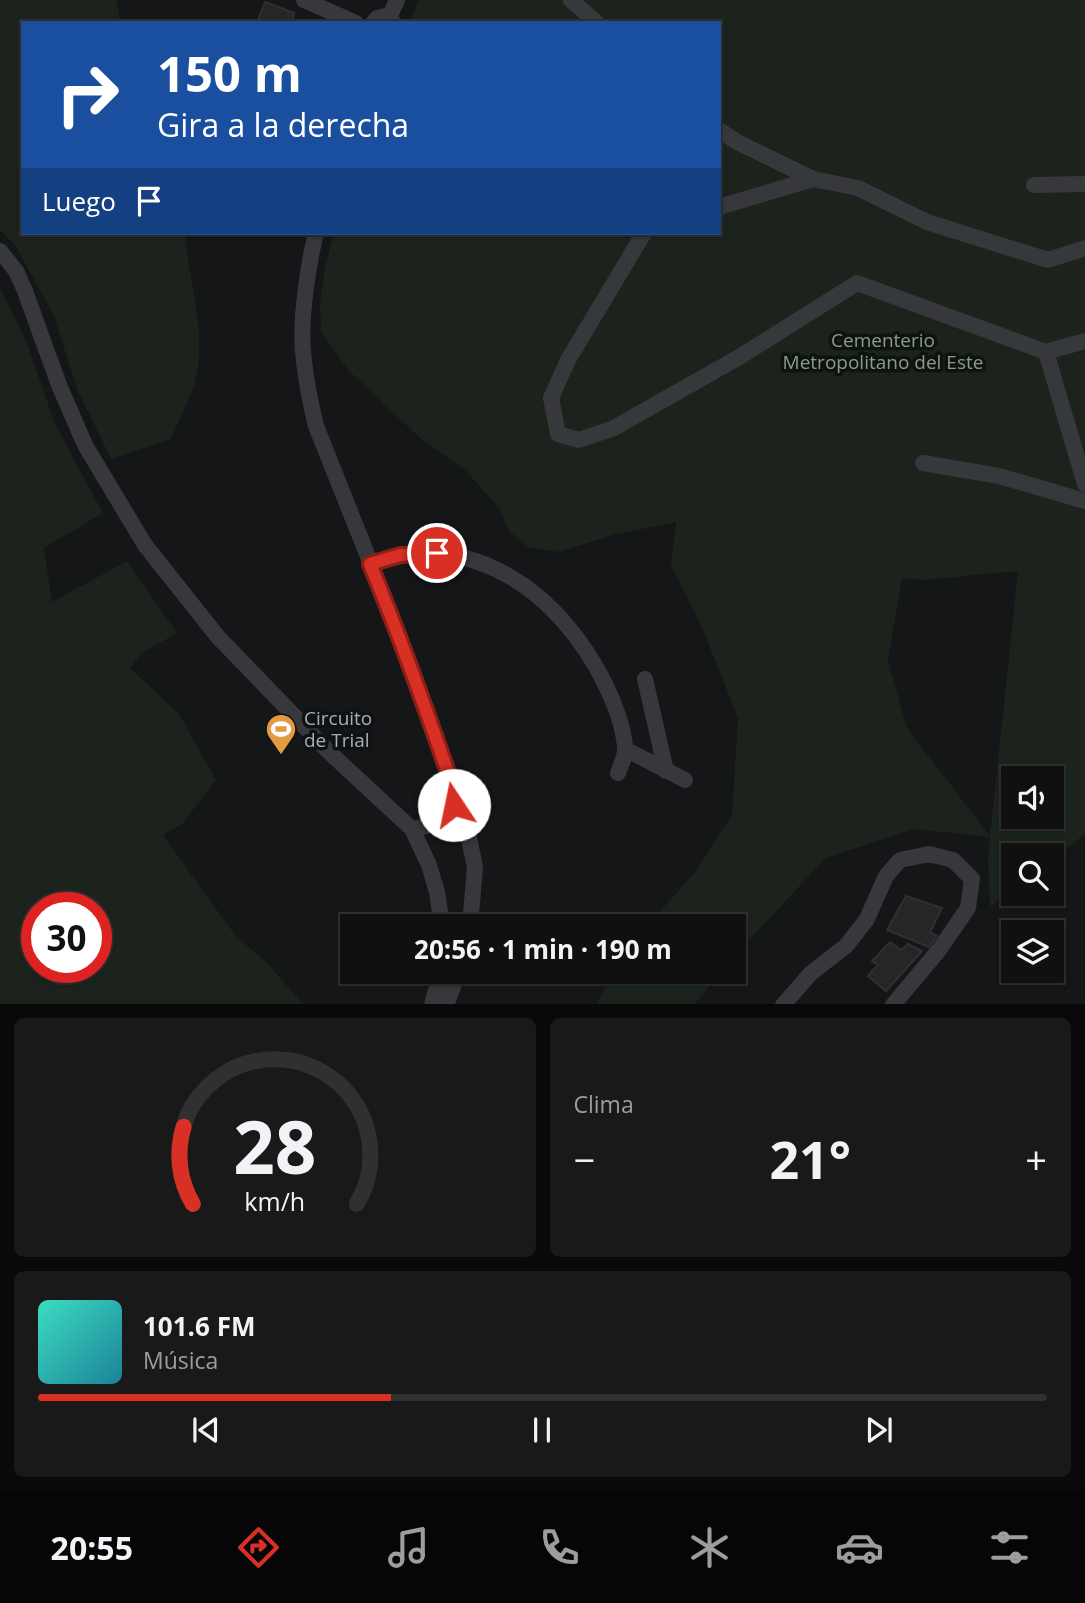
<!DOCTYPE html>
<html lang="es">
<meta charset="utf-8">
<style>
:root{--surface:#101011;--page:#19191a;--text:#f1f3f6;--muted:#9c9d9f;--line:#303031;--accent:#d93025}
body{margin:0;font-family:"Open Sans",sans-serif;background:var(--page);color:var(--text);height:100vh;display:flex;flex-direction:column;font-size:26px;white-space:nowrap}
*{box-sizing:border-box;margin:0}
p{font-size:23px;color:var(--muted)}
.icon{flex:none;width:38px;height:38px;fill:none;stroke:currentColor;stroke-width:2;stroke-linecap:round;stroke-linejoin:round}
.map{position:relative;height:1004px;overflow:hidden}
.details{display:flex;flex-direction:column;gap:14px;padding:14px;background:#090909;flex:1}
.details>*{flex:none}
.hud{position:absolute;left:21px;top:21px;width:700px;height:214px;border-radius:0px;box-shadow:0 2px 5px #0004,0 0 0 2px var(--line);background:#1a4fa0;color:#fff;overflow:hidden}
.buttons{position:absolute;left:1001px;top:766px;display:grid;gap:14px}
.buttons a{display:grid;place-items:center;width:63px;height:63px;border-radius:0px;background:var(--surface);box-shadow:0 2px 5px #0004,0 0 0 2px var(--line);font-size:35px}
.speed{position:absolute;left:21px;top:892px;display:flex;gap:14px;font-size:35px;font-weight:700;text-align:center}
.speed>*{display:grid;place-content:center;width:91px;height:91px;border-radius:50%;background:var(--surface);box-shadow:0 2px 5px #0004,0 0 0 2px var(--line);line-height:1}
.speed .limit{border:10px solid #d22;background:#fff;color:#111}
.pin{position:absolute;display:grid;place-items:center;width:60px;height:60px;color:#fff;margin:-30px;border:4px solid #fff;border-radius:50%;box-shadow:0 2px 7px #0007}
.me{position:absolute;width:77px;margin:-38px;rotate:349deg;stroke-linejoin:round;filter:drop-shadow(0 0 5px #0008)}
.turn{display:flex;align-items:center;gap:24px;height:147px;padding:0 21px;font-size:32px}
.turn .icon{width:91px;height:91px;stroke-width:2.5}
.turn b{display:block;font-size:49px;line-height:60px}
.then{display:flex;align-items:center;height:66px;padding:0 21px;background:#0003;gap:14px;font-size:26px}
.big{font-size:52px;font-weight:700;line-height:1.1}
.details .widget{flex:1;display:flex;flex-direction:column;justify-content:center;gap:10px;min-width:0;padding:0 24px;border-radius:10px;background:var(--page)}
.details .dial{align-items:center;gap:0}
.dial svg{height:182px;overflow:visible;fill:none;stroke:var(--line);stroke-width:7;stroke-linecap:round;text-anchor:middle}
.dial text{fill:var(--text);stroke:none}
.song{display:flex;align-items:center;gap:21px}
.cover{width:84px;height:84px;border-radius:10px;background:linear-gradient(135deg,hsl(170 70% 55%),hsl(190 70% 35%))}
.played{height:7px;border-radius:4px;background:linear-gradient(90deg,var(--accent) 35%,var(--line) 35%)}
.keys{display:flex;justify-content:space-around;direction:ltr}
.heat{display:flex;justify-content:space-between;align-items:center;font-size:38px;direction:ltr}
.details .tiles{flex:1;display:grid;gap:14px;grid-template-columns:1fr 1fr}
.widget:last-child{grid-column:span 2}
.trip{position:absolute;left:340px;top:914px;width:406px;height:70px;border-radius:0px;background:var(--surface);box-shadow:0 2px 5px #0004,0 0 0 2px var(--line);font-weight:700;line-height:70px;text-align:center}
.dock{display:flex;height:112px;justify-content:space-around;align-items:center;background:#060607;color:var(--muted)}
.dock .icon{width:49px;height:49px}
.dock .selected{color:var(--accent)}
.dock b{font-size:32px;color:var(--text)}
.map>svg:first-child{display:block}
</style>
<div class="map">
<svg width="1085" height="1005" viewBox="0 0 1085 1005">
<rect width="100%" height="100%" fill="#151617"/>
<!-- green -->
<path fill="#1c221c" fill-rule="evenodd" d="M0,0H116L121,23H23V233H186C187,274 202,315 199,357C198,385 182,414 171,439L111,459L77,389L54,316L15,245L0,230Z
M419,0H1085V834L1052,860V856H1013V889L990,907L988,860L990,837L914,829L826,858L733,957V926H647L695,872L732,815L738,718L701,625L671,565L676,522L613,535L558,552L528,547L509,531L499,508L465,470L422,440L347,369L321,331L320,303L325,267L334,233H719V23H409ZM1018,571L990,836L907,728L888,660L902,578L924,580ZM1013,779H1052V817H1013Z
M0,288L27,343L55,424L103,513L44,548L52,602L127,561L177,633L142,653L130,668L179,714L216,780L183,823L163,835L235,935L267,963L303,1004H0ZM37,908H96V968H37Z
M613,971H722L695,1004H597Z"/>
<!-- building -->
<path fill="#262628" stroke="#303033" stroke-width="2" d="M265,2L294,13L293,19L300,23H257Z
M906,896L942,908L930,932L937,936L929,947L887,930Z
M890,942L901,950L908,944L922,951L886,991L868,976L878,965L872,961Z"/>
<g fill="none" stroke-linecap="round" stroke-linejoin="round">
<!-- minor -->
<path stroke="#37383c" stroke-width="16" d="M304,0L356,23
M571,0L597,23
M389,18L397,0
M373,23L377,18L385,16L394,23
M719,130L737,142L813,179
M1034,185L1085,184
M719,207L813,179L858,188L927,222L1048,260L1085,248
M316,233C308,265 300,319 303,351C305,376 310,401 316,426L396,627L465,819L475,867L470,926
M644,233L568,360L551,398L558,434L579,440L614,428L741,356L857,283L1046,352L1085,484
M0,251L16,271L25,291L59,385L85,445L145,545L218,637L330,753L412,829L429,865L437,892L442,926
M1046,352L1085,341
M923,463L999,476L1085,501
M370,564C392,558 415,551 438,553C513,561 567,613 601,676C612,697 623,723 625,747C626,755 621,765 618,773
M645,679L666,771
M625,749L685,780
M412,829C431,827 448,817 457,799
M432,1005L441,971
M446,1005L459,971
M783,1005L811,973L846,946L867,919L886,876L900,860L929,854L953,860L972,879L968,908L939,950L893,1005"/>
</g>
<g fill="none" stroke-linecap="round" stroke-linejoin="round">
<!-- route casing -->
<g stroke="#8d1f18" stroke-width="18">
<path id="route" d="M437,553L400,555L370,564C402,641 430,720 457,799L454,805"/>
</g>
<!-- route -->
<use href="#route" stroke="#d93025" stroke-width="12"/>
</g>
<!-- icons -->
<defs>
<g id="stadium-pin" transform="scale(1.575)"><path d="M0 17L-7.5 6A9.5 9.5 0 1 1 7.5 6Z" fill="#e39b42" stroke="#101112"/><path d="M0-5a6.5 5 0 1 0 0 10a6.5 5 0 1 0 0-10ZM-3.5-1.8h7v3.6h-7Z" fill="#fff"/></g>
</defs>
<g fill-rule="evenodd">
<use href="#stadium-pin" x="281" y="729"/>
</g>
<g text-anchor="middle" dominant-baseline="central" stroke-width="7" stroke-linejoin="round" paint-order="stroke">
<!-- park labels -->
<g font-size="19" fill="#83a081" stroke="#101112">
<text x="883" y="340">Cementerio<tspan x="883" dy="22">Metropolitano del Este</tspan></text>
</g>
<!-- poi labels -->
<g font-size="19" fill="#a9aeb6" stroke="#101112" text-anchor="start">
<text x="304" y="718">Circuito<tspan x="304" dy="22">de Trial</tspan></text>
</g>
</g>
</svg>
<div class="buttons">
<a><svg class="icon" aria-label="sound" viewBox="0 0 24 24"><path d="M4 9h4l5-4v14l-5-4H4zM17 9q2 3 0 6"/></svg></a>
<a><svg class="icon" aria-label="search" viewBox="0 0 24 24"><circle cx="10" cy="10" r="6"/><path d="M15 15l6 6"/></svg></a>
<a><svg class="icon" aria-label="layers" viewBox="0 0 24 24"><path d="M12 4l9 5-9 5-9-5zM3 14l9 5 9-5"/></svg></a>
</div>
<div class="speed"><div class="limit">30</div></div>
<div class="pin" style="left:437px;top:553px;background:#d93025"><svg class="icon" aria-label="arrive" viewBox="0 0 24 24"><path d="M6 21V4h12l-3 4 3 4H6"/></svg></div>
<svg class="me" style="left:454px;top:805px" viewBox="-20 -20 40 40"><circle r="19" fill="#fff"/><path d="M0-13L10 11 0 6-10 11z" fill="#d93025"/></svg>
<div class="trip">20:56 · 1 min · 190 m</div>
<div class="hud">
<div class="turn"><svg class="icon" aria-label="right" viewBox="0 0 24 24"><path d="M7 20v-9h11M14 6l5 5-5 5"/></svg><div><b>150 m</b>Gira a la derecha</div></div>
<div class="then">Luego<svg class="icon" aria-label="arrive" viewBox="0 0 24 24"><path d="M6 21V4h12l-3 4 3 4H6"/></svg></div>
</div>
</div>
<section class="details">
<div class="tiles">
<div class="widget dial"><svg viewBox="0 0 100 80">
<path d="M14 69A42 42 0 1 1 86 69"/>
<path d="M14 69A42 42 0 0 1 10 35" stroke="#d93025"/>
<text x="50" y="56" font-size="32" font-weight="700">28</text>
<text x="50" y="72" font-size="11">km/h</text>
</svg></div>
<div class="widget"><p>Clima</p>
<div class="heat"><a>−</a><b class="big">21°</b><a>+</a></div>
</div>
<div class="widget">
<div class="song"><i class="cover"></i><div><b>101.6 FM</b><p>Música</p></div></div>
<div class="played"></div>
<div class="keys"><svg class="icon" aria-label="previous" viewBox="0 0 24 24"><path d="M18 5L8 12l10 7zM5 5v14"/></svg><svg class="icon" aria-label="pause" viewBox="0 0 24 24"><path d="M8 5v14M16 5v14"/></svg><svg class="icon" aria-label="next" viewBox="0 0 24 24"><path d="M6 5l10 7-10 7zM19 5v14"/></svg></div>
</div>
</div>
</section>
<nav class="dock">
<b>20:55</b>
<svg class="icon selected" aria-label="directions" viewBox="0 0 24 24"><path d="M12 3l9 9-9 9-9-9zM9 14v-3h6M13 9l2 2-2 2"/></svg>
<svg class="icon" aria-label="music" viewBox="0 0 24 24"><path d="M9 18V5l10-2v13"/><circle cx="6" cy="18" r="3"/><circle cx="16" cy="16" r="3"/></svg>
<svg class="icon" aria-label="phone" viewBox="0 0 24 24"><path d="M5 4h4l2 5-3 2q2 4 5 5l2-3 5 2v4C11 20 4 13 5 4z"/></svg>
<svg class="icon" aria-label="climate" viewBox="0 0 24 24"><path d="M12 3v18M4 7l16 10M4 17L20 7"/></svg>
<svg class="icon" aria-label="car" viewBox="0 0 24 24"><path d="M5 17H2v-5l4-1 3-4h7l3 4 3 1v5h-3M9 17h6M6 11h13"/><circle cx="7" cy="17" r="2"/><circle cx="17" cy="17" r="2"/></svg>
<svg class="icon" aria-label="filters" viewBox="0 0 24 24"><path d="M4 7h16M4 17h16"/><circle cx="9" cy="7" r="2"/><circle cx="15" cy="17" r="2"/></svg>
</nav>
